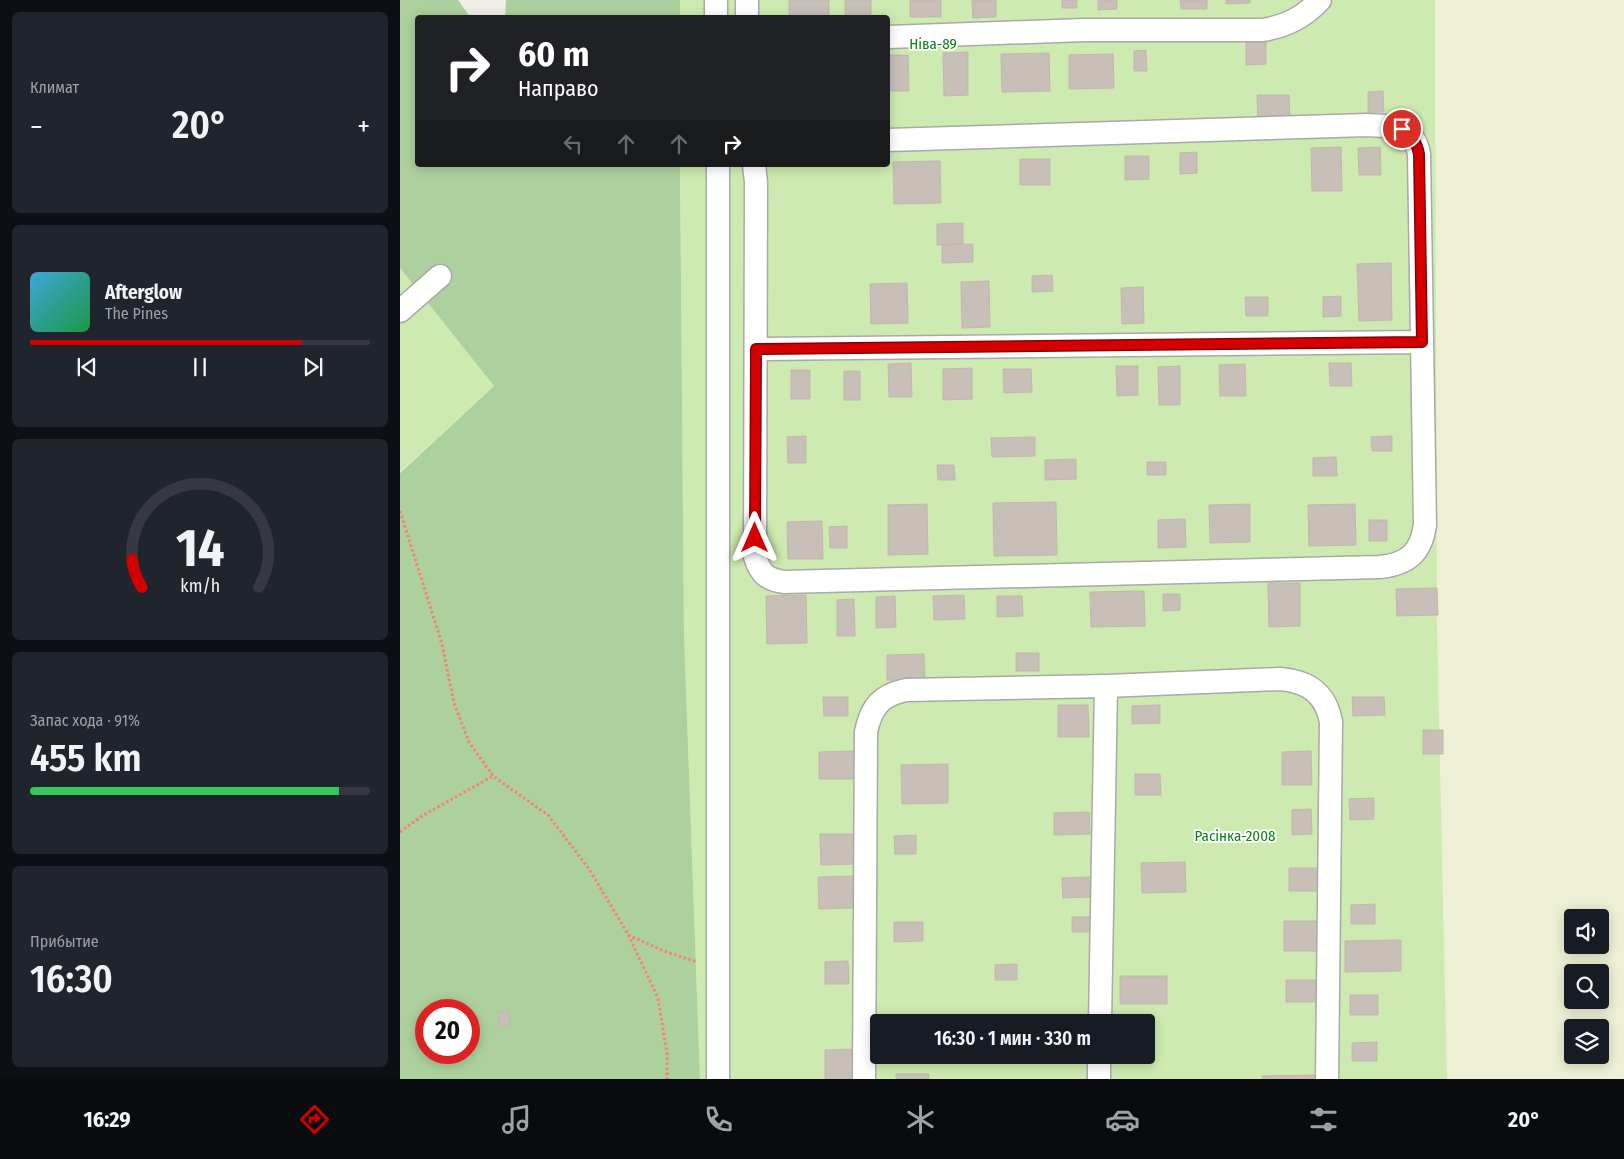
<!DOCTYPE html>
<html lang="ru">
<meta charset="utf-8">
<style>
:root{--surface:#171b24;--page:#20242c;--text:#f1f3f6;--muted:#9ea1a6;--line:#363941;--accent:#d40000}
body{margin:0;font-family:"Fira Sans Condensed",sans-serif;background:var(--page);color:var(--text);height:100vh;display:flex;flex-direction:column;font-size:19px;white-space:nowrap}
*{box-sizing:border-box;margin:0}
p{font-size:16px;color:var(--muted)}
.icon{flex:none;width:28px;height:28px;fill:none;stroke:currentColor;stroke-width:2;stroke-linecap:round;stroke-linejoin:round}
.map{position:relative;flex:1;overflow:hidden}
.sheet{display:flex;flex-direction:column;gap:12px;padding:12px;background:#0d0f14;width:400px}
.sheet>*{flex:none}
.hud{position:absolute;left:15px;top:15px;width:475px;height:152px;border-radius:5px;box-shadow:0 2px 12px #0003;background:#202124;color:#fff;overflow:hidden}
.controls{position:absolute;left:1164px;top:909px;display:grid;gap:10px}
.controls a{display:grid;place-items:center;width:45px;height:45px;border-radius:5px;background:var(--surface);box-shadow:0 2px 12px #0003;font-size:25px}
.speed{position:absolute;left:15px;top:999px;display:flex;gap:10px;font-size:25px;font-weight:700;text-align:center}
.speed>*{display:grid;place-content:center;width:65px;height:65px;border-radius:50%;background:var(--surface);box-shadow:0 2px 12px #0003;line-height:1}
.speed .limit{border:8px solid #d22;background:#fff;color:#111}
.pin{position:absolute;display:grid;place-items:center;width:42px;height:42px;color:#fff;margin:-21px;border:2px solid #fff;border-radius:50%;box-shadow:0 1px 5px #0007}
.me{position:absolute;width:55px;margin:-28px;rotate:0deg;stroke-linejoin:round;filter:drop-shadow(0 0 4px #0008)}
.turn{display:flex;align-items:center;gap:18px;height:105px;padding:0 20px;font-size:22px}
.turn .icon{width:65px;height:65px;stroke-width:2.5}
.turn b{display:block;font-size:35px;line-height:42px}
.lanes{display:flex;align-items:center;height:48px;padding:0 20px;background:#0003;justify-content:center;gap:25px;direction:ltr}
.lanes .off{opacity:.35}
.big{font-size:38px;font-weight:600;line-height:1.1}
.sheet .tile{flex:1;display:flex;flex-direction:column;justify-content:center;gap:8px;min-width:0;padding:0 18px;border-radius:8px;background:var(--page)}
.sheet .dial{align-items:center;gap:0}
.dial svg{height:130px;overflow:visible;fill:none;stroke:var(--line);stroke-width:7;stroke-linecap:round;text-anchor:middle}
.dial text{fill:var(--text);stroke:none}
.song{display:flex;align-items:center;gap:15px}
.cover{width:60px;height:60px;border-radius:8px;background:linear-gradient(135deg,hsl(200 70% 55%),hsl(140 70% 35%))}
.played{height:5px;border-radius:2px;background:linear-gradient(90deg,var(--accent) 80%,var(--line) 80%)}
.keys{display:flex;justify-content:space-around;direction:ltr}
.heat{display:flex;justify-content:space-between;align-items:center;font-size:28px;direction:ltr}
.charge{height:8px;border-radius:4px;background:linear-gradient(90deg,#34c759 91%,var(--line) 0)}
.trip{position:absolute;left:470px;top:1014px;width:285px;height:50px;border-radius:5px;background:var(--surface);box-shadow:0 2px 12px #0003;font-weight:600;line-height:50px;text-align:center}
.tab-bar{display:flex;height:80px;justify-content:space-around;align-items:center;background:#090b0e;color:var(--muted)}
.tab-bar .icon{width:35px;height:35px}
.tab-bar .on{color:var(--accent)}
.tab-bar b{font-size:22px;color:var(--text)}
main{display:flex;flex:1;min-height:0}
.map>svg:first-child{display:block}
</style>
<main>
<section class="sheet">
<div class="tile"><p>Климат</p>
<div class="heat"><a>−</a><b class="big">20°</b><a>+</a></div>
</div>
<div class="tile">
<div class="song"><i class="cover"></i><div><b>Afterglow</b><p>The Pines</p></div></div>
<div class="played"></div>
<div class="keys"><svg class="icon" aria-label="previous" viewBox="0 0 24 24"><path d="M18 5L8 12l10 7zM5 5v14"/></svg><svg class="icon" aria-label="pause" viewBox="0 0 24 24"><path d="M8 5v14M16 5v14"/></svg><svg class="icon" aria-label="next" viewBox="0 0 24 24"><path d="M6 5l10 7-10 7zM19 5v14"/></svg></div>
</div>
<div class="tile dial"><svg viewBox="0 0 100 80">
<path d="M14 69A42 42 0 1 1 86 69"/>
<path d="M14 69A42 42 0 0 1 8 52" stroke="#d40000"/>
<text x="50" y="56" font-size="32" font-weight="700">14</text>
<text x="50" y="72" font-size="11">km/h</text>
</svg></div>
<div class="tile"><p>Запас хода · 91%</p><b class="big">455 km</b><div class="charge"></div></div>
<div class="tile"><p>Прибытие</p><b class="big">16:30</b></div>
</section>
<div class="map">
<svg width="1224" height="1079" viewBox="0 0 1224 1079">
<rect width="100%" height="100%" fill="#f2efe9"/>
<!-- farmland -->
<path fill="#eef0d5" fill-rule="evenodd" d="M1035,0H1224V1079H1047L1037,626ZM1172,918H1200V945H1172ZM1172,972H1200V1000H1172ZM1172,1028H1200V1055H1172Z"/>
<!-- grass -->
<path fill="#cdebb0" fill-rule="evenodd" d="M280,0H1035L1037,626L1047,1079H300L284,634L280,165H488V18L280,17ZM479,1022H746V1055H479Z
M0,268L94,386L0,472Z"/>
<!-- forest -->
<path fill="#add19e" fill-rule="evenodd" d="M0,0H58L70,17L18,18V165H280L284,634L300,1079H0V473L94,386L0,268ZM26,1010H69V1052H26Z
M106,0H280V17H105Z"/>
<!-- building -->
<path fill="#c7bfb8" stroke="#c4b6ab" d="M389,0H429V18H389Z
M445,0H471V17L445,18Z
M510,0H541V17H510Z
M572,0H596V17L573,18Z
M662,0H677V8H662Z
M698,0H717V9L698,10Z
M780,0H807V9H781Z
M826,0H850V3L826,4Z
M866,37V64L846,65V38Z
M746,50L747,71H734V51Z
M568,52V95L544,96L543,53Z
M649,53L650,91L602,92L601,54Z
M713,54L714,88L669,89V55Z
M488,55H508L509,91H488Z
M983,91L984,112H968V92Z
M857,95H889L890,117H858Z
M941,147L942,191H912L911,148Z
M980,147L981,175H959L958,148Z
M797,152V173L780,174V153Z
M725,156H749V179L725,180Z
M620,159H650V185H620Z
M540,161L541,203L494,204L493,162Z
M563,223V244L537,245V224Z
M573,244V262L542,263V245Z
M991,263L992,320L959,321L957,264Z
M652,275L653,291L632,292V276Z
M589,281L590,327L562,328L561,282Z
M507,283L508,323L471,324L470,284Z
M743,287L744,323L722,324L721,288Z
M941,296V316L923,317V297Z
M845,297H868V316H846Z
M511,363L512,397H489L488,364Z
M929,363H951L952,386H930Z
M845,364L846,396H820L819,365Z
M716,366H738V395L717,396Z
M780,366V405H759L758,367Z
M572,368V399L543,400V369Z
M603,369H631L632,392L604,393Z
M391,370H410V399H391Z
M444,371H460V400H444Z
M406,436V463H388L387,437Z
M992,436V451H972L971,437Z
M635,437V456L592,457L591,438Z
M936,457L937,476H913V458Z
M676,459V479L645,480V460Z
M747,462H766V475H747Z
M537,465H554L555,480H538Z
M656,502L657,555L594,556L593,503Z
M527,504L528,554L488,555V505Z
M850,504V542L810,543L809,505Z
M955,504L956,545L909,546L908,505Z
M785,519L786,547L758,548V520Z
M969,520H987V541H969Z
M422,521L423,559H388L387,522Z
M447,526V548H430L429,527Z
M868,583H900V626L869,627Z
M1037,588L1038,615L997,616L996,589Z
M744,591L745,626L691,627L690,592Z
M763,594H780V610L763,611Z
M406,595L407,643L367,644L366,596Z
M564,595L565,619L534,620L533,596Z
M495,596L496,627L476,628V597Z
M597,596H622L623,616L597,617Z
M454,599L455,636H437V600Z
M616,653H639V671H616Z
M524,654L525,679L487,680V655Z
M423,697H448V716H424Z
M952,697H984L985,715L953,716Z
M658,705H688L689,737H658Z
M760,705V723L732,724V706Z
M1023,730H1043V754H1023Z
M454,751L455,779H419V752Z
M911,751L912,785H882V752Z
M548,764V803L502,804L501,765Z
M735,774H760L761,795H735Z
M974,798V819L950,820L949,799Z
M911,809L912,834L892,835V810Z
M689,812L690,834L654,835V813Z
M420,834H453L454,864L421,865Z
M516,835V854H495L494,836Z
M785,862L786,892L742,893L741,863Z
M889,868H918L919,891H889Z
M453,876V908L419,909L418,877Z
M690,877V897L663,898L662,878Z
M975,904V924H951V905Z
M672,917H690V932H672Z
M884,921H918V951H884Z
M494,922H523V941L494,942Z
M1001,940V971L945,972V941Z
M448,961L449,984H425V962Z
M617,964V980H595V965Z
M720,976H767V1004H720Z
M886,980H917V1002H886Z
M950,995H978V1015H950Z
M108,1011L110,1025L100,1027L98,1013Z
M746,1032H754V1058H730V1055H746Z
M977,1042V1061H952V1043Z
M455,1049V1079H425V1050Z
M493,1055H539V1062H493Z
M496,1074H529V1079H496Z
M918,1075V1079H862V1076Z"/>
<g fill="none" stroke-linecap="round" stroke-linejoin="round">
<!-- minor casing -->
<g stroke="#a9a9a9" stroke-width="25">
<path id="minor" d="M316,0V18
M347,0V18
M488,37L684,30H863C886,26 903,18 920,0
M354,165L356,182L355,557C361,575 367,579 384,582L980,567C1008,564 1021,553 1025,525L1019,154C1014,125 992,126 967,125L488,140
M0,311L40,276
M356,349L1022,342
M700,1022L706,686
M318,1079V165
M464,1079L466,732C471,707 481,695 506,690L706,686L880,679C908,681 926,694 931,722L927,1079
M699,1079V1055"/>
</g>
<!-- path -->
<path stroke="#fa8072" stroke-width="3" stroke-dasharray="2.5 2.5" stroke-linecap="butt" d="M0,511L42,644L54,703L69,742L93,776L148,815L189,869L228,934L258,998L267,1054V1079
M0,832L22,816L93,776
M228,935L264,951L297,962"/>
<!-- minor -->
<use href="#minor" stroke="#fff" stroke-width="22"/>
</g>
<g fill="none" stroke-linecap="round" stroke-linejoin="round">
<!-- route casing -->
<g stroke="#8a0000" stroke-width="12">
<path id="route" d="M355,538L356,349L1022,342L1019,154C1017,143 1012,135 1002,129"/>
</g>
<!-- route -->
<use href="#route" stroke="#d40000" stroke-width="9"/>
</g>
<g text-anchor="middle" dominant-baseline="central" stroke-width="4" stroke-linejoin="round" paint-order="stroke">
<!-- park labels -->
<g font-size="15" fill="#0c8416" stroke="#fff">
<text x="533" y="44">Ніва-89</text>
<text x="835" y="836">Расінка-2008</text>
</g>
</g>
</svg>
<div class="controls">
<a><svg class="icon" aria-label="sound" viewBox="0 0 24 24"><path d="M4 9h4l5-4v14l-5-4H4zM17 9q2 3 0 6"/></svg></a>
<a><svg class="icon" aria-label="search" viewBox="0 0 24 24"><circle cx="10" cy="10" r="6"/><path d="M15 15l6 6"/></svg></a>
<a><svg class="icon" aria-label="layers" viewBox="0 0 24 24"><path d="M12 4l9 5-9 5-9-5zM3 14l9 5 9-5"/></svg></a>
</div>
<div class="speed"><div class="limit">20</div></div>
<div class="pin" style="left:1002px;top:129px;background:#d93025"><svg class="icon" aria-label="arrive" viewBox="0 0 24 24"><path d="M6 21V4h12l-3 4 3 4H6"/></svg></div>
<svg class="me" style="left:355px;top:538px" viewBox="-20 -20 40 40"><path d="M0-17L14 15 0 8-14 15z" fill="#d40000" stroke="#fff" stroke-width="4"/></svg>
<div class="trip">16:30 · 1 мин · 330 m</div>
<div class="hud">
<div class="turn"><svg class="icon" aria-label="right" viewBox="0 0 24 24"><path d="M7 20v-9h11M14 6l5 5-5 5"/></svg><div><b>60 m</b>Направо</div></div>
<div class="lanes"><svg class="icon off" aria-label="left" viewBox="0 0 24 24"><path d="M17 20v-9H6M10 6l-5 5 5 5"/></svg><svg class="icon off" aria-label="ahead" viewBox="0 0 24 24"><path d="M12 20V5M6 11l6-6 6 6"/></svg><svg class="icon off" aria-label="ahead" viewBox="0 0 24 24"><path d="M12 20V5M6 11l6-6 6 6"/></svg><svg class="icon" aria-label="right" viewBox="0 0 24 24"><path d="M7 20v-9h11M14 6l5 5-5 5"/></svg></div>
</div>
</div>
</main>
<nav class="tab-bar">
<b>16:29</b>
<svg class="icon on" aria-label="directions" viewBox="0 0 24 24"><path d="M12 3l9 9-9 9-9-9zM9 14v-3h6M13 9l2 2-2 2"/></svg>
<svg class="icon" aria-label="music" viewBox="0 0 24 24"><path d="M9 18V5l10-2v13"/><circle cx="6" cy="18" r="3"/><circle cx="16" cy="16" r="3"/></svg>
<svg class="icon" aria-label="phone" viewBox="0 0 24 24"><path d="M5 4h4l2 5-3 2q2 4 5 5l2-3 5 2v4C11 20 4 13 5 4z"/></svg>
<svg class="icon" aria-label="climate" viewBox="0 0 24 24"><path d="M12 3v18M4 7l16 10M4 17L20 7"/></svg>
<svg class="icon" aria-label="car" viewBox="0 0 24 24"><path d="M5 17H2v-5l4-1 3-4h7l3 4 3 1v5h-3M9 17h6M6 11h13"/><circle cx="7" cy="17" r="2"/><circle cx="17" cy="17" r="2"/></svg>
<svg class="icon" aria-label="filters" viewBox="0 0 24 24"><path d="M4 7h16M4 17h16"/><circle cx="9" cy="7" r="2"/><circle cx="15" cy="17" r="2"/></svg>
<b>20°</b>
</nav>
